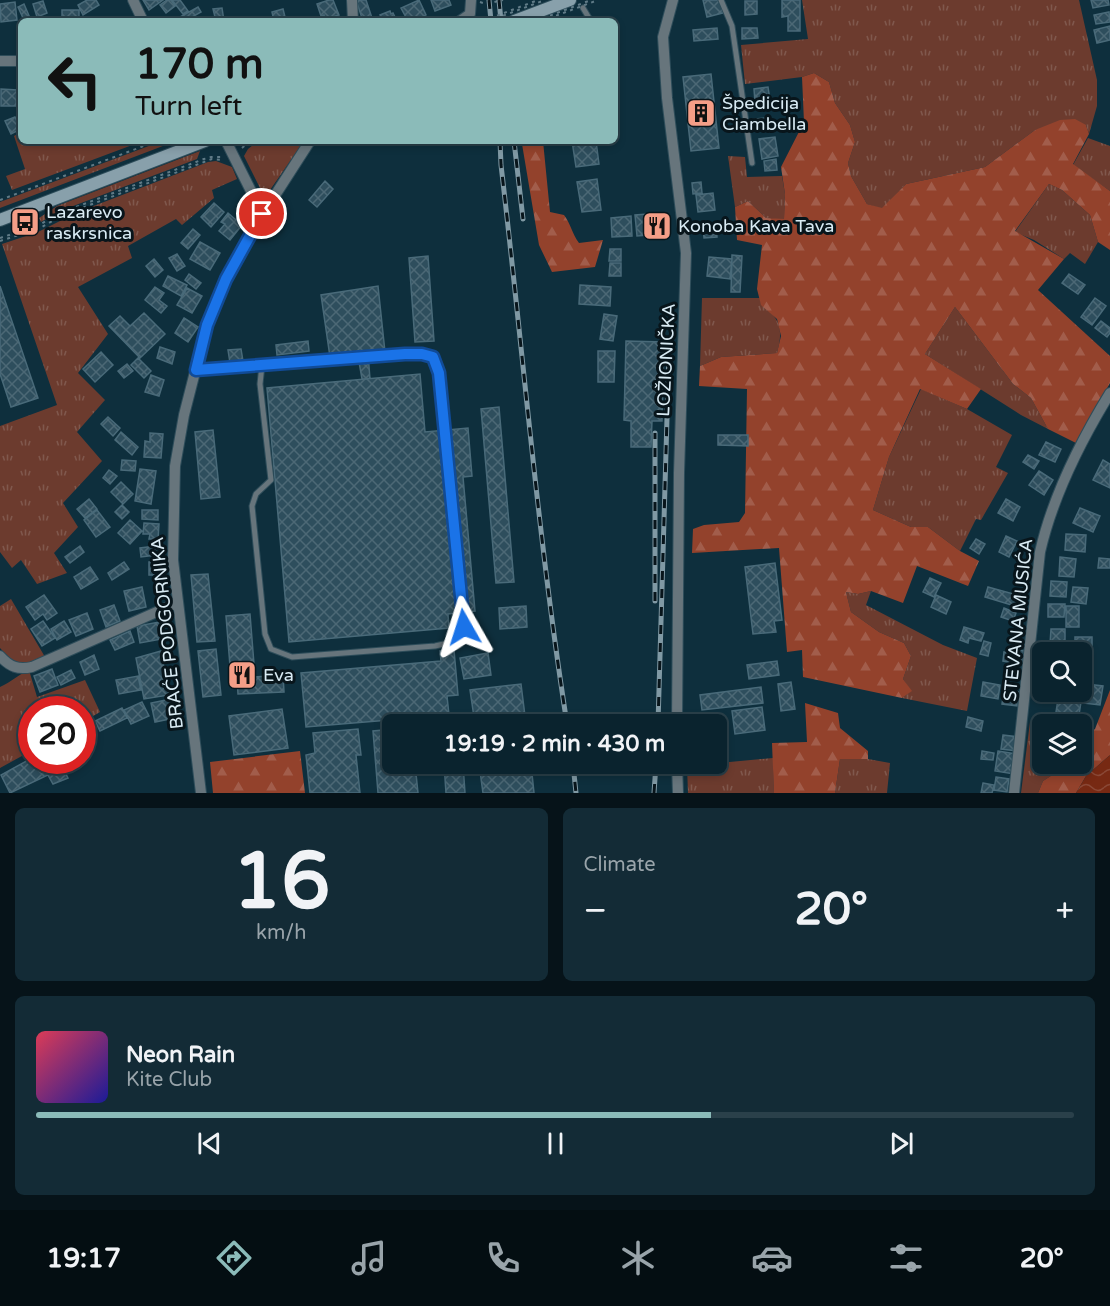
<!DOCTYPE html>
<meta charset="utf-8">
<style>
:root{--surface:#0a232e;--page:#132b36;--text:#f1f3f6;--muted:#99a4aa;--line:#2a404a;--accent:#8bbbb9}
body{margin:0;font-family:"Varela Round",sans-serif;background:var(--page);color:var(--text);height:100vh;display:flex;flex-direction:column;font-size:22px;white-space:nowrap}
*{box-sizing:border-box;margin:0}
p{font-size:20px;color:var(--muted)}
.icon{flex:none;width:33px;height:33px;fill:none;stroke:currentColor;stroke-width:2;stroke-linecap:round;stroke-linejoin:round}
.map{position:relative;height:793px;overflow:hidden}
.side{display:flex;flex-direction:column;gap:15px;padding:15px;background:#061319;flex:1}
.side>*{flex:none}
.hud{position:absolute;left:18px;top:18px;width:600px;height:126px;border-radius:9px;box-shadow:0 3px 9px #0003,0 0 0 2px var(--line);background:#8bbbb9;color:#111;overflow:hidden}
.controls{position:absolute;left:1032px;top:642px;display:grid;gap:12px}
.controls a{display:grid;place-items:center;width:60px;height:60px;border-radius:9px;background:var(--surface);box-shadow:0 3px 9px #0003,0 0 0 2px var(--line);font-size:30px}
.speed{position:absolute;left:18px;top:696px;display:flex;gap:12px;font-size:30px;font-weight:700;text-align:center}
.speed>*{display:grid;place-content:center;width:78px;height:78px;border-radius:50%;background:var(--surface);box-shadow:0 3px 9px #0003,0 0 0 2px var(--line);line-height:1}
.speed .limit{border:9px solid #d22;background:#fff;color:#111}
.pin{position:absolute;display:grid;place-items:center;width:51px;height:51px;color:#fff;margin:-26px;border:3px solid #fff;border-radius:50%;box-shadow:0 2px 6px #0007}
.me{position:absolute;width:66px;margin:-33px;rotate:354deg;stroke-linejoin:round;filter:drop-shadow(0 0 4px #0008)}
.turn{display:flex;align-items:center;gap:21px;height:126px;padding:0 18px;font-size:27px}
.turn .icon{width:78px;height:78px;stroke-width:2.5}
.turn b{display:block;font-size:42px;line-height:51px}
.big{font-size:45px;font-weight:800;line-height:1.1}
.side .card{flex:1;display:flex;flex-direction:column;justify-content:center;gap:9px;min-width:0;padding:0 21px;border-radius:9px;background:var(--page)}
.side .dial{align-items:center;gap:0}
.dial b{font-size:78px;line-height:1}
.song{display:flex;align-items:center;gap:18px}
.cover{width:72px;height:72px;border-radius:9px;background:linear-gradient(135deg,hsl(350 70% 55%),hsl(240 70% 35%))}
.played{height:6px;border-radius:3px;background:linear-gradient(90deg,var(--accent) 65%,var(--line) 65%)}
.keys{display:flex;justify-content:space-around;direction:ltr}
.heat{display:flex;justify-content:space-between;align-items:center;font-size:33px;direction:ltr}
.side .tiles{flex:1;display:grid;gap:15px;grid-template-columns:1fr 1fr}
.card:last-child{grid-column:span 2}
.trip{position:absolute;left:382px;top:714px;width:345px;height:60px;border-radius:9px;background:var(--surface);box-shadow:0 3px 9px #0003,0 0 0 2px var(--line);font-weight:800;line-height:60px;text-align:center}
.dock{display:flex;height:96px;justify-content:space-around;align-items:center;background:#040e12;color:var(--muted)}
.dock .icon{width:42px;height:42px}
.dock .selected{color:var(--accent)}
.dock b{font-size:27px;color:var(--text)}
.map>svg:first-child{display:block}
</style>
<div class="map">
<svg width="1110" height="793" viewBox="0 0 1110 793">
<defs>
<pattern id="grass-tufts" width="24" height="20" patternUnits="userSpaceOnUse" patternTransform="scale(1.5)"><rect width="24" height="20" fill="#6c3b2e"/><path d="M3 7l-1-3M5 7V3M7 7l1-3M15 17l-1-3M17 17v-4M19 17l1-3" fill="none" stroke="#80584d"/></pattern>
<pattern id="forest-firs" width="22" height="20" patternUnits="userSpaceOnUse" patternTransform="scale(1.5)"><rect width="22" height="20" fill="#93422c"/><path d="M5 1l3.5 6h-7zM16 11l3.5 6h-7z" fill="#a25d4b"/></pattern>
<pattern id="water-waves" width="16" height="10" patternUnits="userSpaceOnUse" patternTransform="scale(1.5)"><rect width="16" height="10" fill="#772913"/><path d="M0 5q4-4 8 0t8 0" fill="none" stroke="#8a4836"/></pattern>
<pattern id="building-cross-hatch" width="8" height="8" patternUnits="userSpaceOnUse" patternTransform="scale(1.5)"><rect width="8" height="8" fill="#2e4e5d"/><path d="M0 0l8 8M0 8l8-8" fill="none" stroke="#4c6875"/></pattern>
</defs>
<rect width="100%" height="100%" fill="#0e2f3d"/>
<!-- grass -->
<path fill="url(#grass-tufts)" d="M802,0H1079L1097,80V106L1089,134L1086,125L1035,130L985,167L906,184L882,209L867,204L851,176L848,163L855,142L850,125L835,103L829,82L814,73L802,77L745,84L741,45L808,39Z
M21,132V141H70L72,145L82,141H143L12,190L6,176L25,169L14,136Z
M1088,138L1110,146V191L1073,165Z
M162,141H176L0,208V202Z
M258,141H304L270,190H261L244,156L248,149Z
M200,151L197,159L60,211L41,222L39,218L57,206Z
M728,156L745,157L747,177L782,176L785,194L784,220L766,218L748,201L735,207Z
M216,161L232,167L237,179L212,190L214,198L182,225L176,219L128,246L132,258L78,287L108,334L78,373L105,400L77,432L102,461L63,503L78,527L54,553L67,573L37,584L21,560L12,568L0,552V426L57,405L2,244L38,232L78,212L208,162Z
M1049,184L1062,190L1090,215L1098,242L1085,264L1070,253L1064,259L1034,240L1015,232Z
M702,298H760C761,306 765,308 771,313C783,324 781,339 777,353L721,357L700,366Z
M955,307L1013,384L1031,398L1048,429L1021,415L925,354Z
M921,389L967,409L1012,435L996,467L1008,473L981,520L976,519L960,551L928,527H911L873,510L889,457Z
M871,591L866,605L943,645L977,658L967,711L902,698L911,691L903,679L911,656L904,643L879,632L851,612L846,592L858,594Z
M11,599L45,657C22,665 17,667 0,648V606Z
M29,670L37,697L85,680L100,712L83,722L82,710H32L31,751L0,768V687C11,682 18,675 29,670Z
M1030,722L1042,725V764H1062L1060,770L1043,781L1038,793H1021Z
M773,758L774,793H688L687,766Z
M840,759H868L890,763L887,793H835Z"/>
<!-- forest -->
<path fill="url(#forest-firs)" d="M814,73L829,82L835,103L850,125L855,142L848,163L851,176L867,204L882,208L906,184L985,167L1035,130L1060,120L1075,119L1086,125L1089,134L1073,164L1110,191V250L1098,242L1090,215L1062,190L1049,184L1015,231L1064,259L1038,290L1110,356V383L1076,443L1048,429L1031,398L1013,384L955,307L925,354L981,389L967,409L920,389L889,457L873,510L911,527H928L960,551L979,561L968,586L917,566L903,603L871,591L858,594L846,592L851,612L879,632L904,643L911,656L903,679L912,691L902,698L803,677L802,650L787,652L779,548L692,553L693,529L704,525L739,522L745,513L747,389L699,386L700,366L721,357L777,353L781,336L777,319L761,305L757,289L762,245L737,240L735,207L748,201L766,218L784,219L785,194L781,167L804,122L802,77Z
M543,141L550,212L564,215C571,224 572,234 579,243L603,240L595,267L552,272L539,245L522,144Z
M1110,690V755L1086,776L1076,793H1038L1043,781L1060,770L1062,764H1082V738L1095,729Z
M805,703L838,713L840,728L868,751V759H840L835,793H774L772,743L807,742Z
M300,751L305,793H213L210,762Z"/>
<!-- water -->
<path fill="url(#water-waves)" d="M1110,755V793H1076L1086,776Z"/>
<!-- building -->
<path fill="url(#building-cross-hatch)" stroke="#496a79" stroke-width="1.5" d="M87,0H96L99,5L83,15L78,5Z
M143,0H163L149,10Z
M167,0H171L175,6L166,13L160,5Z
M172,0H180L188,11L183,14Z
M329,0H333L339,15L325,19L324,15L321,16L317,4Z
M356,0H366L372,18L363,21Z
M419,0L426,15L413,21H408L401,8Z
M431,0H449L451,5L435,11Z
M703,0H720L723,13L707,17Z
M782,0H800V31H788V16L782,17Z
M1091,0H1108L1109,5L1093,8Z
M43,1L47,13L37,17L33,4Z
M745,1H757V14L745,15Z
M15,2L17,20L1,22L0,4Z
M24,4L30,18L24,20L18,7Z
M198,7L201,12L185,21H179L178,18Z
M222,8L224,21H216L213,9Z
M283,9L286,21H274L272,12Z
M62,10H79V19H62Z
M390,11L391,14L393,13L397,21H383L380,15Z
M1109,12L1110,22L1096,24L1094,15Z
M1110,26V40L1097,43L1094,30Z
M717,28L718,39L694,41L693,30Z
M742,28H757L758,38L742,39Z
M711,74L719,148L691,151L683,77Z
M768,87L770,100L755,102L754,89Z
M1,89L17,90L16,106H1Z
M15,117L21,129L11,134L5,121Z
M766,118L767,128L756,129L755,119Z
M775,137L778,156L762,159L759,139Z
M572,141H596L599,164L576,167Z
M776,159L777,170L765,171L764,161Z
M597,179L601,210L582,212L577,182Z
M325,181L333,189L317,207L309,200Z
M701,182L702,193L693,194L692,183Z
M713,193L715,210L698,212L696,195Z
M214,203L224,212L211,227L201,217Z
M228,213L242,225L230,240L219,231L225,224L221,222Z
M661,213L662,234L637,236L635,215Z
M631,216L632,236L612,237L611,218Z
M716,226L717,237L704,238L703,227Z
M193,229L200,235L188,249L181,243Z
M200,242L220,253L210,270L190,259Z
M610,249H621V261H609Z
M177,254L185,266L177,271L169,258Z
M732,255L742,256L740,292H731Z
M428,256L434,341L415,342L409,258Z
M709,257L732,259L730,279L707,276Z
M154,259L163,270L155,277L146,266Z
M610,263H621V276H609Z
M189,274L201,283L196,289L185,280Z
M1069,274L1085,285L1078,294L1062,283Z
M168,276L187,285L181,296L163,286Z
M580,285L611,287L610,306L579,304Z
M0,286L38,398L11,407L0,374Z
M378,286L385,352L358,356L330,357L321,295Z
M155,287L164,293L159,300L167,306L161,313L145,300Z
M187,288L202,296L192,313L177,305Z
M1095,298L1106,306L1092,325L1081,317Z
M144,313L165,334L140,358L109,326L120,316L130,326Z
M604,314L617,316L613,341L600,339Z
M184,318L198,327L188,342L175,333Z
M1101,321L1110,328V333L1107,337L1095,328Z
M308,341L309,351L277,355L276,345Z
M626,341L664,342L662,421H652L651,447H631V421L624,420Z
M160,347L175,352L172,364L157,358Z
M241,349L243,361L230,363L228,350Z
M598,351H615L614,382H598Z
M101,352L113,365L95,382L83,369Z
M368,354L370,379H362L358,356Z
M138,358L151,371L144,378L131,365Z
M127,364L133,371L124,378L118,371Z
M420,374L425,432L468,428L472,476L463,477L475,611L448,614L449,628L289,642L267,388Z
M151,375L164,380L159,396L145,392Z
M499,407L514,582L496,583L481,409Z
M108,417L120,428L113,436L101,424Z
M213,430L220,497L201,499L195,432Z
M121,432L138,447L132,455L115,440Z
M150,433L163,434L161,458L144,457L145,441L150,442Z
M718,435H748V446L718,445Z
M1046,442L1061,449L1055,462L1039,455Z
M1028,455L1039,461L1034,469L1023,462Z
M122,460L136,461L135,471L121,470Z
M1103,460L1110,464V488L1093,480Z
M140,469L156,471L151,504L135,501Z
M109,470L117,476L110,484L103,478Z
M1039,471L1053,480L1044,495L1029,485Z
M121,482L133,494L123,504L111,492Z
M89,499L97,509L85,518L77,509Z
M1006,499L1020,507L1013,521L998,513Z
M122,505L129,512L122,519L115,512Z
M1080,508L1100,516L1093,532L1073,523Z
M97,510L110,527L96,537L84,520Z
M142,510H158V520L142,519Z
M130,520L142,531L130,544L118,533Z
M144,523L159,524L158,539H149L150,534H143Z
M1066,534L1086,535L1085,552L1065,550Z
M1006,536L1017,541L1009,557L999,552Z
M976,539L985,544L979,554L970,548Z
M80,546L84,552L70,563L65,557Z
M155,546L156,555L141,557L140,548Z
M1060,557L1076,559L1074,577L1059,576Z
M1099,558L1110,559V568H1098Z
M124,562L129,569L112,580L108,573Z
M149,562H159V575H149Z
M775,563L782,620L774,621L776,632L753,634L745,567Z
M90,567L98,579L81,589L74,577Z
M208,574L215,641L197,642L191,575Z
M930,578L941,583L934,597L923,592Z
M1051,581L1067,582L1066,597L1050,596Z
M142,587L146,607L129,611L124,591Z
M988,587L1024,597L1021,608L985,597Z
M1073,587L1088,588L1086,604L1071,602Z
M44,595L57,613L47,620L43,614L35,620L26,607Z
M936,595L951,602L946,614L931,607Z
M1048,604H1065L1064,617H1048Z
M114,605L120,621L106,627L100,610Z
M526,606L527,627L500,629L499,608Z
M1066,606H1079V627H1066Z
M1004,608L1016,613L1013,621L1001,617Z
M87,613L93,629L76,636L69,620Z
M250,614L254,664L230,666L226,616Z
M43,621L55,638L42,646L31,629Z
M64,621L71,632L57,640L51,629Z
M159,622L162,639L140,643L137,626Z
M964,627L984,633L981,641L969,638L968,643L960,640Z
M1051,629H1065V644H1050Z
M130,631L134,642L115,650L110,640Z
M1075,637H1092V654L1075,652Z
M984,641L991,643L988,656L980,654Z
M1013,648L1025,651L1022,664L1003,661L1004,652L1012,654Z
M216,649L221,695L203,697L198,651Z
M454,650L458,695L447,696L449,715L306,727L301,673L441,661L440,651Z
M161,651L169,695L144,699L136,658Z
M488,653L491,675L464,679L460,658Z
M94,655L99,669L85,675L80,662Z
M777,661L779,675L749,679L747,665Z
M52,669L58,685L40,692L34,676Z
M71,670L75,678L61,685L57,677Z
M283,675L284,692L238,694L237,678Z
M138,676L141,690L119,694L116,680Z
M791,682L795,709L781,711L778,684Z
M983,682L1000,685L998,699L981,696Z
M521,684L526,724H475L470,690Z
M1086,684L1103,686L1100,705L1084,703Z
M1040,685H1042V692H1056L1055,699L1039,698Z
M761,687L763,703L702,710L700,695Z
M1004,690L1020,692L1018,706L1002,704Z
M1067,692H1081L1080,700L1066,698Z
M171,699L175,718L155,722L151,703Z
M1058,699L1081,702L1079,715L1056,712Z
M142,702L149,716L131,724L124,710Z
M762,707L765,730L735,734L732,711Z
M122,708L127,718L100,731L95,721Z
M282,709L288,748L234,755L229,716Z
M968,717L983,721L981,731L966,727Z
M393,725V764H415L418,793H378L373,731L383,730L382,726Z
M358,729L361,755H356L360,793H310L306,755L315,753L313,733Z
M1003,735L1019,737L1017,751L1001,749Z
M982,751L994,753L993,760L981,759Z
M998,751L1017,754L1014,774L995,771Z
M32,758V760H40L48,775L10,793L1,775Z
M444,764H463L465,793H446Z
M479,764H531L534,793H483Z
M63,768L68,778L53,784L48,775Z
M996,777L1009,779L1007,792L994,790Z
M983,783L994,785L992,793H981Z"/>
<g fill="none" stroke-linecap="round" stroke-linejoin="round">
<!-- lane casing -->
<g stroke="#2e4d5a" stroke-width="7">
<path id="lane" d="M721,0L732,26L752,163
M583,8L589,18
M196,370L405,354H422L433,357L439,373L464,627V636L462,640L435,646L292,657L271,649L265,634L252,506L256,494L271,480L260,384L262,365"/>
</g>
<!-- street casing -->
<g stroke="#2e4d5a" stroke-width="12">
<path id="street" d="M133,0L143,21
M352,0L353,21
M673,0L663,37L667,98L686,253L679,473L677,724
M460,21L470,14L471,0
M0,61H21
M226,141L259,207L260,218
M0,656C10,667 18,670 32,667L177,603
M677,764L678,793
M201,793L173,560L175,466L184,415L207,325L226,279L263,214L310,141
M1014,793L1040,552C1053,495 1080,442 1110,393"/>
</g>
<!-- secondary casing -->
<g stroke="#2e4d5a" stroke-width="14">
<path id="secondary" d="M514,21L570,0
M0,220L205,141"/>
</g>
<!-- path -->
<path stroke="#607b87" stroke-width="2" stroke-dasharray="3 4.5" stroke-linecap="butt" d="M480,2L486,4L503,0
M252,141V142
M242,148L250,141
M0,200L157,141
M0,238L39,225L60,213L204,159L211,157H221
M0,241L40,228L63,215L212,159L223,160"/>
<!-- lane -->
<use href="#lane" stroke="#67757c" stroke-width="5"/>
<!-- street -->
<use href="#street" stroke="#67757c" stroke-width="10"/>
<!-- secondary -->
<use href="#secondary" stroke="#88a0ab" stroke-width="12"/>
<!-- rail casing -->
<g stroke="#8099a4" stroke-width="5">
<path id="rail" d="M489,0L491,21
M499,0L501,21
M500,141L501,165C523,351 538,539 567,724
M514,141L523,219
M655,601V433
M658,724L669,350
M573,764L576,793
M654,793L656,764"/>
</g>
<!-- rail -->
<use href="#rail" stroke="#08151b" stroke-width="3" stroke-dasharray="9" stroke-linecap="butt"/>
<!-- path-bridge -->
<path stroke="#607b87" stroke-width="2" stroke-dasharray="3 4.5" stroke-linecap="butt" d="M483,21L538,0
M489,21L545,0
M536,21L591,0
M542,21L598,0"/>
</g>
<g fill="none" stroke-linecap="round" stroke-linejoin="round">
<!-- route casing -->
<g stroke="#114b97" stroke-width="15">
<path id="route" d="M262,214L226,279L207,325L196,370L405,354H422L433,357L439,373L464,627"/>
</g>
<!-- route -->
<use href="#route" stroke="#1a73e8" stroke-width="10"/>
</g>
<!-- icons -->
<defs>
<g id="building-square" transform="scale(1.5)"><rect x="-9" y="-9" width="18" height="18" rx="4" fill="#f49e87" stroke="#08151b"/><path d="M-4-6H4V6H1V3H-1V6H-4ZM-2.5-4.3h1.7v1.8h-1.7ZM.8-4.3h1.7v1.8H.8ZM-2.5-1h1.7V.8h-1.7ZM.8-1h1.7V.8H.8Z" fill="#111"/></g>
<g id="bus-square" transform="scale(1.5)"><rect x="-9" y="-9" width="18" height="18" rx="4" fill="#f49e87" stroke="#08151b"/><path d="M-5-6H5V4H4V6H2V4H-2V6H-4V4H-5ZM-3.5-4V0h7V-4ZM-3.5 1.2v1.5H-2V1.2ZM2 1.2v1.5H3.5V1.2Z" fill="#111"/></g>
<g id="restaurant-square" transform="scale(1.5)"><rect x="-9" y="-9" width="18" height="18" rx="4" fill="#f49e87" stroke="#08151b"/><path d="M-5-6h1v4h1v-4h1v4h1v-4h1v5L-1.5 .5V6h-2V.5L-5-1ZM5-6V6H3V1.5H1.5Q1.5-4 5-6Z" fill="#111"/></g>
</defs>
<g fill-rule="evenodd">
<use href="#building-square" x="701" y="113"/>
<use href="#bus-square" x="25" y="222"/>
<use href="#restaurant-square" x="657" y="226"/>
<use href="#restaurant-square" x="242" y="675"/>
</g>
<g text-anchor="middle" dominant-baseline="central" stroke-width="6" stroke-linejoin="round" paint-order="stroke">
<!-- poi labels -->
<g font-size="18" fill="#d9ebf4" stroke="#08151b" text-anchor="start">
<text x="722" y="103">Špedicija<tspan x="722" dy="21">Ciambella</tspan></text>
<text x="46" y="212">Lazarevo<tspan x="46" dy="21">raskrsnica</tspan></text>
<text x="678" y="226">Konoba Kava Tava</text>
<text x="263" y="675">Eva</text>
</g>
<!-- street labels -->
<g font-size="18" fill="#d9ebf4" stroke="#08151b">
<text transform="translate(666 360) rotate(-87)">LOŽIONIČKA</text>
<text transform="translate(1018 620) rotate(-84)">STEVANA MUSIĆA</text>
<text transform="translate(167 633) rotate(-96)">BRAĆE PODGORNIKA</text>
</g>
</g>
</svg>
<div class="controls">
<a><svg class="icon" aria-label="search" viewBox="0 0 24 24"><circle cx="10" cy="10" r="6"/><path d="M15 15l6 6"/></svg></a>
<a><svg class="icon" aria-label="layers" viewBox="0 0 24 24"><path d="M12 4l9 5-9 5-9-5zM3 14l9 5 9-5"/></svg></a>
</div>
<div class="speed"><div class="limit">20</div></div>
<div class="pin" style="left:262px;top:214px;background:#d93025"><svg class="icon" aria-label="arrive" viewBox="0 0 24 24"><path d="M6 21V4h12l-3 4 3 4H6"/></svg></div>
<svg class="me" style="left:464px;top:627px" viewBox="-20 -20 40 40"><path d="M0-17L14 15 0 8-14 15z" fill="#1a73e8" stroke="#fff" stroke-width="4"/></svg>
<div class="trip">19:19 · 2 min · 430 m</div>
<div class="hud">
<div class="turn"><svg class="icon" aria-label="left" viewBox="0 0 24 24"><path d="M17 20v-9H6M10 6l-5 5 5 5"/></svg><div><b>170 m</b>Turn left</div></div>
</div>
</div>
<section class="side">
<div class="tiles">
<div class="card dial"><b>16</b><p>km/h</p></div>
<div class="card"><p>Climate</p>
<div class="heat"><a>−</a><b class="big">20°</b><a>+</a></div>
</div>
<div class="card">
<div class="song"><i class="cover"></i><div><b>Neon Rain</b><p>Kite Club</p></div></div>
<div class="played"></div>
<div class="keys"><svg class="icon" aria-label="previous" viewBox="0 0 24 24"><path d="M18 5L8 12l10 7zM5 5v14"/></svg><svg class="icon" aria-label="pause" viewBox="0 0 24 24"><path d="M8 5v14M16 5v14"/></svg><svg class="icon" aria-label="next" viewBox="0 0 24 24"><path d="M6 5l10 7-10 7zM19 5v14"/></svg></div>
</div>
</div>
</section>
<nav class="dock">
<b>19:17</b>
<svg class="icon selected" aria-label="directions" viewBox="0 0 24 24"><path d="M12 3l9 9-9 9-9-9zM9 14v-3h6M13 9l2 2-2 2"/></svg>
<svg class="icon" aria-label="music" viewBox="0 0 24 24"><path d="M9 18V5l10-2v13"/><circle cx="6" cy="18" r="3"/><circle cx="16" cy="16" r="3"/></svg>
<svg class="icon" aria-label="phone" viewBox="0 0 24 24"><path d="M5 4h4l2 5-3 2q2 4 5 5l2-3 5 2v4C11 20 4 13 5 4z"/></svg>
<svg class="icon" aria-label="climate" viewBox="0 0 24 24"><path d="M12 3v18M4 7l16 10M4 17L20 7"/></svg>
<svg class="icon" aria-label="car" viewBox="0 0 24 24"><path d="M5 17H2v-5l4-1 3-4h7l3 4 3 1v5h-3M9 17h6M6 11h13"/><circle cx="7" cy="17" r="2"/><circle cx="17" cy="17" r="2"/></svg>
<svg class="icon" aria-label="filters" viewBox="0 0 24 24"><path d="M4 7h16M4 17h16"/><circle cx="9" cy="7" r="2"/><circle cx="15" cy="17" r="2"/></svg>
<b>20°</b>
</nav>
